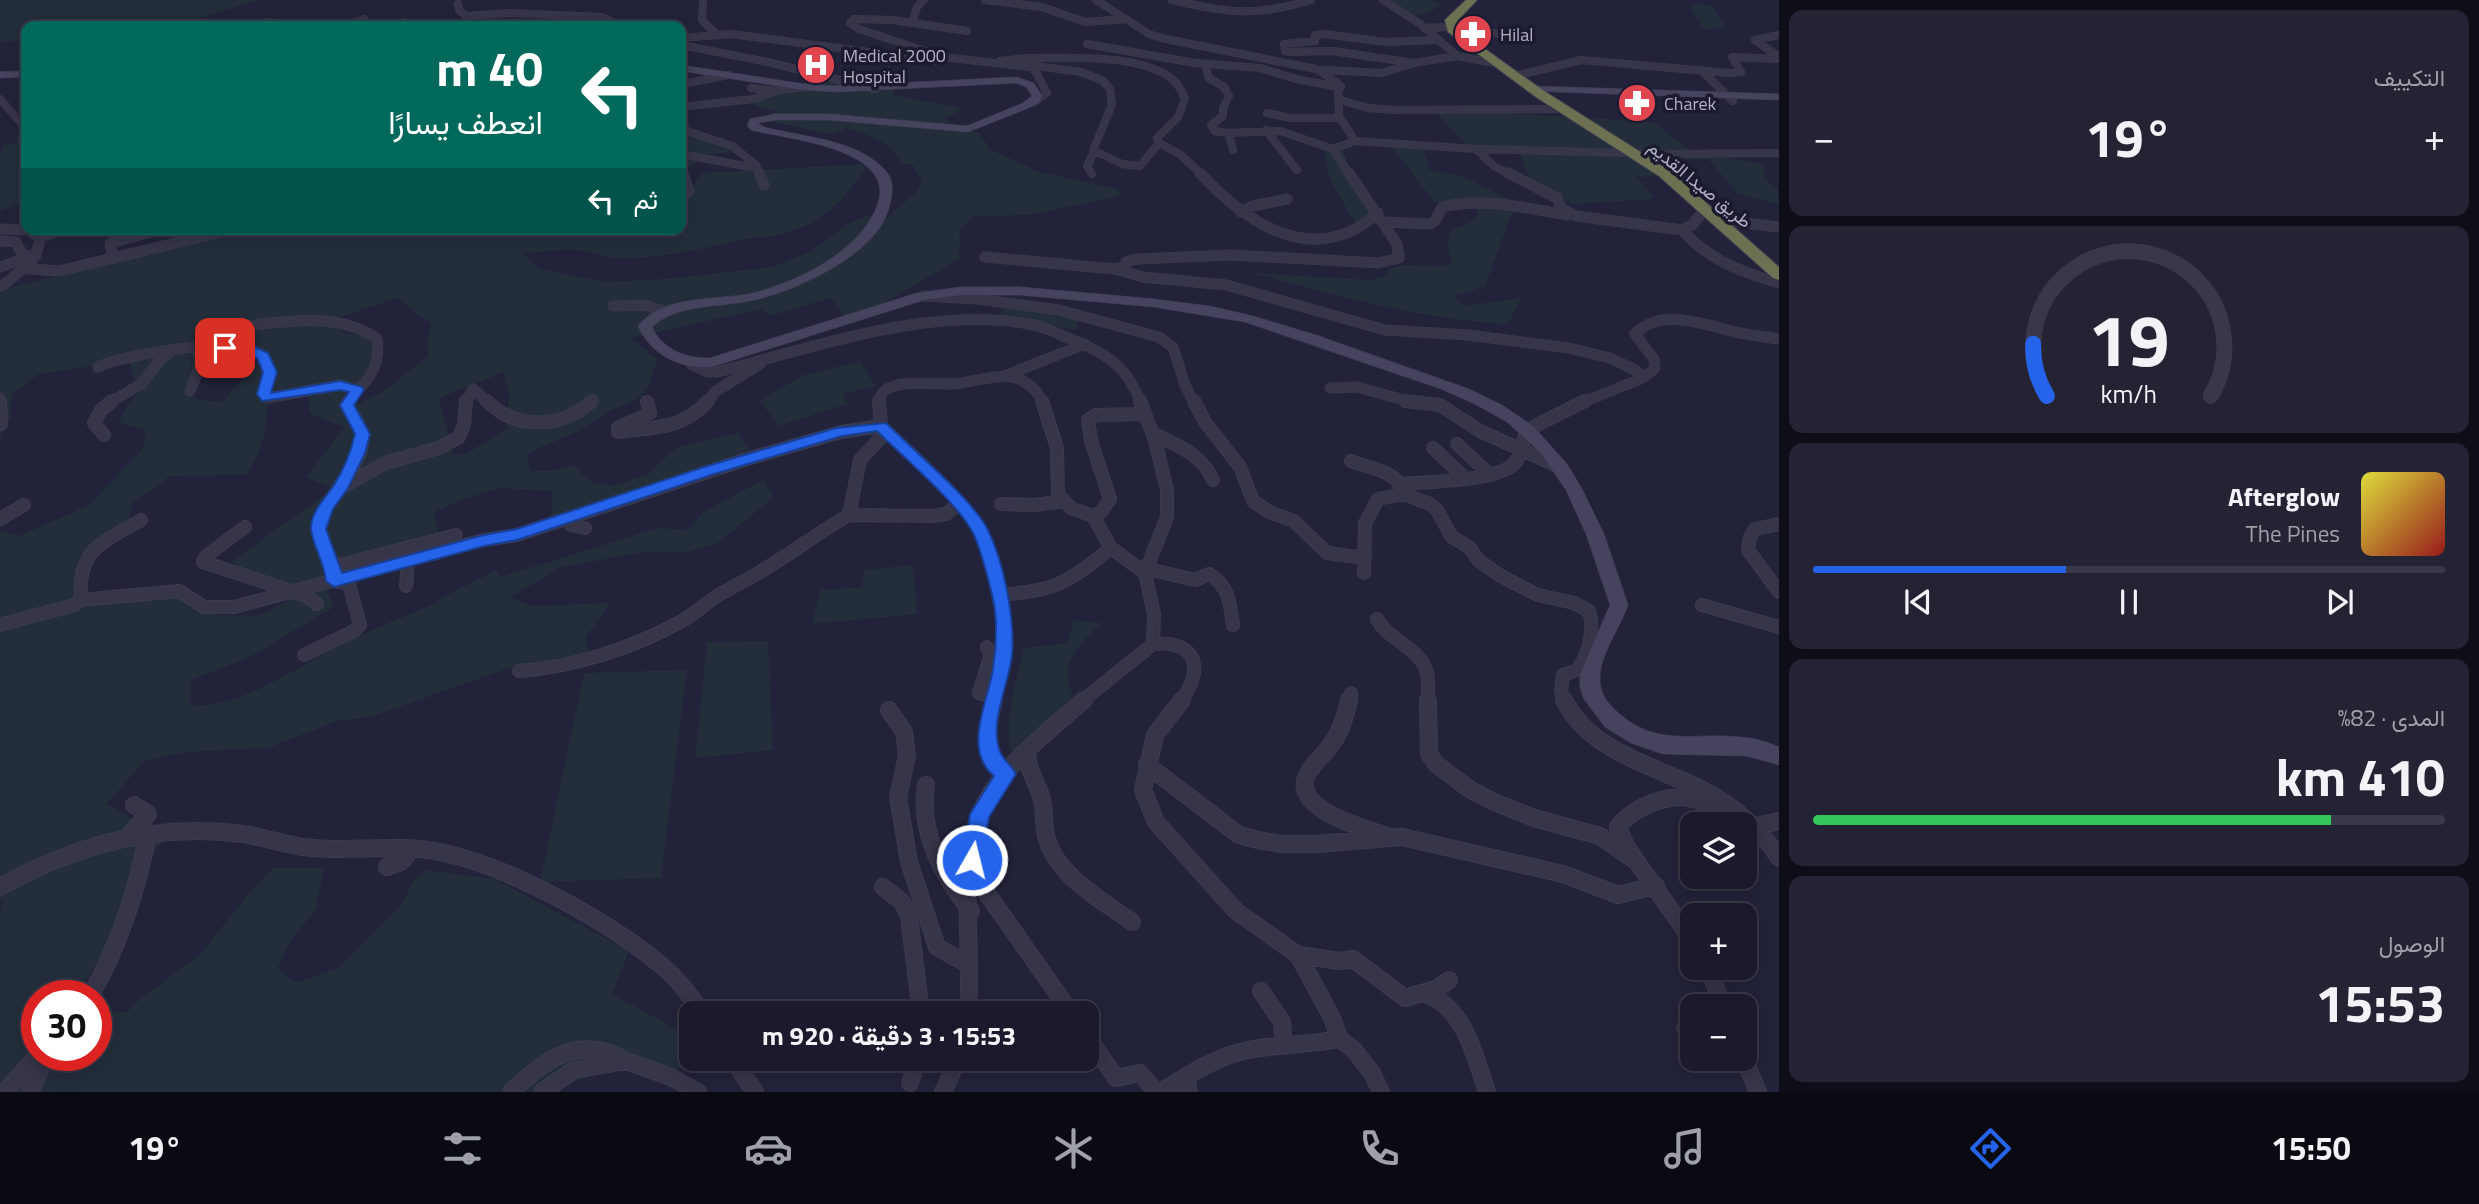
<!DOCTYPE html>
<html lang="ar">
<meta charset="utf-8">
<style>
:root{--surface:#1a1a2c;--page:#232334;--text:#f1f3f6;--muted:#9fa1a9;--line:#383848;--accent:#2563eb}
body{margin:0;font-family:"Titillium Web",Vazirmatn,sans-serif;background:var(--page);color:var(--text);direction:rtl;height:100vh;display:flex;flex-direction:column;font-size:26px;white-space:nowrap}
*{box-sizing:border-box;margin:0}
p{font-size:23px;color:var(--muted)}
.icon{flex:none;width:38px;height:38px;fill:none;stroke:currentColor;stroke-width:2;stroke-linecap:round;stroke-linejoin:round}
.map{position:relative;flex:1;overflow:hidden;direction:ltr}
.drawer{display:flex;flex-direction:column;gap:10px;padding:10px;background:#0e0e18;width:700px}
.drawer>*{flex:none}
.hud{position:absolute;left:21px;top:21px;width:665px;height:214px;border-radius:14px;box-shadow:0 4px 18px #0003,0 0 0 2px var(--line);direction:rtl;background:#00695c;color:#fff;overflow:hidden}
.fabs{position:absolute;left:1680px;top:812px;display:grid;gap:14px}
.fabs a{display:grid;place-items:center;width:77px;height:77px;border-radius:14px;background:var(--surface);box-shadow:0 4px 18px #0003,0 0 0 2px var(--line);font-size:35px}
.speed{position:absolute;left:21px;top:980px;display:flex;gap:14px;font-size:35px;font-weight:700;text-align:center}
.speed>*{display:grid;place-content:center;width:91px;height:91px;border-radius:50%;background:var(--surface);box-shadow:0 4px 18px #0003,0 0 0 2px var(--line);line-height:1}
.speed .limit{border:10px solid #d22;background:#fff;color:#111}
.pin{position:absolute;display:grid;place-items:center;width:60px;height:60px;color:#fff;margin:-30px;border-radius:14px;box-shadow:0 4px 10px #0006}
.me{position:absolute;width:77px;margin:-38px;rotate:8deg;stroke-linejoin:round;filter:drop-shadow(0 0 5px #0008)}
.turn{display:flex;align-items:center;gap:24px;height:147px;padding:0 28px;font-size:32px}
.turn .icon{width:91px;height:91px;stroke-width:2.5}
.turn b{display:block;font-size:49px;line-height:60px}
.then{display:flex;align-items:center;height:66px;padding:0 28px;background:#0003;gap:14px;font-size:26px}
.big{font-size:52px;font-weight:700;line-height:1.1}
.drawer .widget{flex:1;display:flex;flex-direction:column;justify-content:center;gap:10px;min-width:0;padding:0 24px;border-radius:14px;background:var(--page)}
.drawer .dial{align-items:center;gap:0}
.dial svg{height:182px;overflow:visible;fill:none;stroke:var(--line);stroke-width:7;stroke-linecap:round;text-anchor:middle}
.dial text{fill:var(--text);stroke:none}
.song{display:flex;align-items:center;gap:21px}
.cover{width:84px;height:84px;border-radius:10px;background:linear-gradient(135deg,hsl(60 70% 55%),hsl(0 70% 35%))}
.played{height:7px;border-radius:4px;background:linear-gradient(90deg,var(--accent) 40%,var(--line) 40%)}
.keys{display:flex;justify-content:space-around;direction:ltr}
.heat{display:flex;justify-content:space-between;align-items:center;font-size:38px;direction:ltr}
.charge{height:10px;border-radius:5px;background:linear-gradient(90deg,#34c759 82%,var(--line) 0)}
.trip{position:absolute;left:679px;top:1001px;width:420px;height:70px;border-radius:14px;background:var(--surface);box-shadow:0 4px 18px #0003,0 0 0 2px var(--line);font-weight:700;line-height:70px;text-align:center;direction:rtl}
.dock{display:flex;height:112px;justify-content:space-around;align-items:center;background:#0a0a12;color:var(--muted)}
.dock .icon{width:49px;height:49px}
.dock .current{color:var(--accent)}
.dock b{font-size:32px;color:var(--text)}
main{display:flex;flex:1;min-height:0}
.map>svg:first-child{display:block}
</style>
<main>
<section class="drawer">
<div class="widget"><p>التكييف</p>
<div class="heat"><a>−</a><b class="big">19°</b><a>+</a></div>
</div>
<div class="widget dial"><svg viewBox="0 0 100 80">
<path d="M14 69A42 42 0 1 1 86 69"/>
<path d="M14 69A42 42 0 0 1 8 46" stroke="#2563eb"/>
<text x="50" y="56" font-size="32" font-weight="700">19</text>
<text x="50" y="72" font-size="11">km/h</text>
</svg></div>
<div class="widget">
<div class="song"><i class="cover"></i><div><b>Afterglow</b><p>The Pines</p></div></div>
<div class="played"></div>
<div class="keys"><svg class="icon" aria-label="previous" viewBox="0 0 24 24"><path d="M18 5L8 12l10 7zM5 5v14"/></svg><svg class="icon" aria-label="pause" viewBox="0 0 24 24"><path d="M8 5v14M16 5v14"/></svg><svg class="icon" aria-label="next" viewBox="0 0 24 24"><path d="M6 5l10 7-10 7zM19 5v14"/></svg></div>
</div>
<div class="widget"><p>المدى · 82%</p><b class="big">410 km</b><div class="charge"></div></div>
<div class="widget"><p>الوصول</p><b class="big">15:53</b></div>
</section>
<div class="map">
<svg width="1779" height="1092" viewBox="0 0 1779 1092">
<rect width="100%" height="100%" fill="#22223a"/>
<!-- green -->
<path fill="#242e3b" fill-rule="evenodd" d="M0,0H259L174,26H26V40L0,42Z
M1388,0H1428L1441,4L1428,14L1413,16Z
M1697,4L1711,5L1727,29L1711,27V30H1705L1689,6Z
M809,80L893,88V95L963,108L944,120L979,133L991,150L1040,172L1118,189L1120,196L1030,215L973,216L960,230L959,259L850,323L831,298L769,316L762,309L631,338L658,360L648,388L641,397L606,413L577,432L532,451L527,457L531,471H550L574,465L587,479L596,484L617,485L649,473L668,455L682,446L738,433L752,453L551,522L552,491L501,488L464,499L434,512L439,537L401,562L324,581L334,607L250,657L191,680L190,704C233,714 312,658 352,639C379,626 408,616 435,603L445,596L497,570L500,577L658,528L687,530L705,511L763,480L774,497L718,543L689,552H645L561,567L511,597L532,606L610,603L586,637L589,653L516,666L370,717L337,721L268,748L187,752L144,761L107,804L165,837L155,852L136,894L85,982L81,996H37V1055H96V1010L127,1012L139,1000L200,954L247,896L273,868H324L316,909L289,943L278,968L295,983L340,967L401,906L414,880L426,870L495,879L629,951L612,994L691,1037V1043L669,1088L631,1061L565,1085L555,1092H0V914L3,901L0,900V530L19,536L87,506L143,449L146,431L118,422L138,391L129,361L39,374L12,394L10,419L2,433L0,449V290L175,248L164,229H681V202L690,194L700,173L867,164C849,196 821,225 783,234C769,238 754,237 741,240C700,249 661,259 619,258C604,257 591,252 576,250C559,249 540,252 523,254L539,269L606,282L664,279L773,267L813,250L847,224L867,215L884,221L916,192L922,181L912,164H903C889,141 871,136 846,128L833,135L765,120L776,111L754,106L755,96L790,94L805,89ZM397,298L431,324L427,342L428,356L383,392L357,404C366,382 375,363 371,337L363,334H343L335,319ZM215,351L263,355L222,402L199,400L191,394ZM504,372L509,397L506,429L466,454L454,456L439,398ZM309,395V413L344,427L306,477L333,489L231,562L290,600L258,616L214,615L184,595L78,605L79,556L122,538L133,503L170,476L246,475C265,448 265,433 268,400Z
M1474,104L1494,112L1654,122L1693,153L1763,164L1765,179L1778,189L1779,205L1737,193L1708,159L1658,160L1665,176L1636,177L1655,199L1573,204L1529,179L1520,152L1466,144L1433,110Z
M681,111L697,136L733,152L702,155L693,166L681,172Z
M26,141V204L0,210V158L3,145Z
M1350,141L1420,143L1430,170L1462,176L1516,203L1485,286L1454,296L1464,306L1521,298L1508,324C1416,318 1341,297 1253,273L1370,280L1386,275L1389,268L1402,265L1445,266L1451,263L1447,244L1451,230L1473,221L1478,213L1474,203L1434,202L1390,144L1345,142L1344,155L1373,216L1356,225L1330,180L1323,148Z
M1005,304L1080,318L1076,330L1000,315Z
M861,361L875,386L843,394L847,404L779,426L760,401L801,376Z
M913,565L917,614L812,624L820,590L862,587L864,570Z
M1074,620L1101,623C1078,648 1059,660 1073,696L1012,756C1002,722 1016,682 1024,648L1067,643Z
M768,641L773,750L695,758L707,642Z
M687,670L661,878L540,882L584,673Z"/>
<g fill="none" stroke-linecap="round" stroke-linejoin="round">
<!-- street-far3 casing -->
<g stroke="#3c3c50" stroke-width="8">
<path id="street-far3" d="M985,0L1042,7L1085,22L1126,19
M1096,0L1149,34L1161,38L1316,69L1338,83L1339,116L1355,141
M1172,0C1228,13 1255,17 1311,0
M1383,0L1420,24L1457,56L1500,64
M703,3L702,20L715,33
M458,4L459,10L466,16L510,13L602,17L611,21L612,26
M268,22L299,26
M405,22L403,24L410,26
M912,23L917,7L924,0
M345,26L364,19
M1424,28L1450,27L1499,34
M967,31L893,20L854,19L850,23L859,29L943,57L1028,67
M1779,35L1755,40L1779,57
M681,38L731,34L936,61
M1087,44L1195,63L1260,68L1300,80L1341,87
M681,45L768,62L875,89
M1027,58C1066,58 1149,52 1177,84C1180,88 1183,94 1185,99L1178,117L1157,138L1159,143L1140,166L1122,164L1093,150L1112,105L1110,89L1103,81L1081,72L1000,61Z
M1414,63L1332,51L1289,52L1285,51L1284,44L1315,41V35L1324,34L1386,42L1436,40
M1209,64L1206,68L1209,78L1224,87L1229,96L1223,108V116L1211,125L1215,131L1228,133L1280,131L1333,149
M1033,67L1047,93L1035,101
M1324,70L1382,73L1414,63L1457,56
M1703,72L1733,101
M1515,76L1581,60L1729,73L1741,72L1732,57L1779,59
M681,84L729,75
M751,88L776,91
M0,99L26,129
M1340,100L1368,108L1396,110L1563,109
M681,107L753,99L776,91L804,87
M1267,113L1291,118H1340
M681,129L732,146L756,165L750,167L681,154
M1266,130L1297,170
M1229,134L1233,150
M23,142L22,139L26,138
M1159,143L1181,155L1202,175
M1476,149L1494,166L1511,175
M756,165L760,175
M681,166L684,175
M1092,174L1087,166L1094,152
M1350,175L1333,149L1355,141L1476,149L1668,154L1779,153"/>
</g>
<!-- street-far2 casing -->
<g stroke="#3c3c50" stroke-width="11">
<path id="street-far2" d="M759,173L764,185
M1200,173C1248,225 1315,269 1378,213
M1508,173L1557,198L1561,208L1576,216L1682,230L1692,225L1706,208
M681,197L689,191L683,173
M1241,212L1253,206L1287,199
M1719,220L1779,227
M1384,222L1430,224L1435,221L1442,207C1485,197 1526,208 1568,215
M0,229L28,230L40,237C39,260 17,274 0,287
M1682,230C1709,260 1741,272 1779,283
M40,237L67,229
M0,241L16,242L21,252L27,256
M985,257L1115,269L1143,277L1226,285L1385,330L1468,335L1569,348L1610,358L1635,370L1643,378
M113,259L110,243L151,232
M0,267L36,255L28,265L30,269L59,271L234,229
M1115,269L1125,267L1126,262L1137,259L1231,255L1379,263L1399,258L1397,244L1349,173
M924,296L977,299L1059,310L1159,337L1173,347L1185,385L1194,403
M613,306L644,305L663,311
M215,330C265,325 334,307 377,339C380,360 374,376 357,390
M691,364L708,372H717C813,348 934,304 1033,325C1046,327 1060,335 1073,340C1108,355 1126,365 1141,403
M98,367C125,354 243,333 264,357C273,368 268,382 264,394L267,398L340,385L357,390L349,403
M1004,376L1085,344
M1330,388L1357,387L1415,403
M190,391L201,363L198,353L200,347
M0,398V403
M109,403L141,384L160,360L171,351
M466,403L473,389L489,403
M590,403L593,400
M706,403L716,391L760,364
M879,403C880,396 881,393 887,389C905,379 931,385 951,384C972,383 995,373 1016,378C1028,382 1038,391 1043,403
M1581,403L1643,378L1655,368L1654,359L1635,334C1662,307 1702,324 1735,332C1749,335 1764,337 1779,339"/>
</g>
<!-- street-far1 casing -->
<g stroke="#3c3c50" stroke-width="14">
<path id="street-far1" d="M0,401L1,424
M487,401C516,431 563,428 592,401
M879,401L881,426
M1042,401L1057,448L1058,495L1071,508L1093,516
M1194,401L1205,422L1240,467L1253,501L1269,512L1294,521L1327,553L1365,558
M1405,401L1440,405L1480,431L1560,467
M647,402L650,413L618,428V432C654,427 682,430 708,401
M1145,414L1096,415L1088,420L1091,441L1110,499L1101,512L1093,516L1111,548L1145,573
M1152,433C1176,445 1202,454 1213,480
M104,435L94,423L101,410L112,401
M1457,444L1489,474
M1433,448L1465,478
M1351,461C1371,469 1393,469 1403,490
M1401,484C1426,482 1495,481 1513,465C1522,457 1522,441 1527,430L1585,401
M341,488L385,463L439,448L459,437L464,425L466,401
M1001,504L1035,505L1063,501
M849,515L933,516L946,514L959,504
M574,517L571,525L585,528
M0,519L24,505
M141,520C102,543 77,549 81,600L179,591L204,607H234L484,540L517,535L747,459L841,432L881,426C905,450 968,504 981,532C986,543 989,557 992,569C1006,618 1007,651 994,701
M1779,524L1755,529L1750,537L1748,550L1779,592
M245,527L205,557L203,562L306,596L317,604
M333,567L456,535
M1148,569L1195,580L1209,574C1229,585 1230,604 1233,625
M1364,573L1365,523L1378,499L1404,494L1430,504L1437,510L1451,536L1470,548L1478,560L1499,575L1538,595L1574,603L1589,611C1594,626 1590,654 1579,667C1575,672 1569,673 1563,675L1561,691L1565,701
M406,586L408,562
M999,595C1057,590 1066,584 1111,548
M1702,605L1779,627
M1377,619C1388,640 1421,648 1427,673C1429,681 1428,692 1428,701
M0,625L74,605L81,600
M1153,644C1197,640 1205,669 1181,701
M987,647L991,654L979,693L995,698
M304,655L354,631L360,625L349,584L334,581C331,562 316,542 320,523C326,494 366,466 362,434C361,425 351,413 347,405L350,401
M519,671C575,667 633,648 682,621C694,614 705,604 717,596C733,586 752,578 768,567C796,550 821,531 849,515L860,460L886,432
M1082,701L1153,644L1154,614L1145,573L1167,517V490L1155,440L1140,401
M1349,701L1351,693"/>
</g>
<!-- street casing -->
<g stroke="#3c3c50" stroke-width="18">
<path id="street" d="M994,700C987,727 982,754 1006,774
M1182,700L1155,735L1143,790L1156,822L1236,911L1298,955L1331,1016L1340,1039L1354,1050L1372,1073L1381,1092
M1349,700C1345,718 1340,734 1328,749C1321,757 1312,765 1307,775C1290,810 1368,829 1390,837
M1428,700L1429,754L1437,765L1471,790L1494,802L1534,818L1600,836L1636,861
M1564,700C1590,752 1655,766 1703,790C1733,805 1761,830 1779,858
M889,710L904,732L907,756L898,797L909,862L937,947L969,965
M1027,754C1029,776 1038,782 1042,800C1045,813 1043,827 1047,839C1058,877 1102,900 1132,922
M1147,765L1239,835L1258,840L1282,844H1318L1402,837L1563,874L1618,895L1656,886
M926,785C919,834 942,874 971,911
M1751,827L1779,821
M129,836L148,814L134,805
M387,867L401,862L411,850
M972,872L1071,1013
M0,887C73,846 150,824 234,833C260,835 286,846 312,848C352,852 394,844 434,851C505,863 615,924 669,972C682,984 692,998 702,1013
M883,887L902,902L909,917L921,1013
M1692,940L1627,848L1618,827C1633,807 1669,792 1694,799C1710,804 1724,815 1738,824
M1298,955L1340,961L1353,959L1405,998L1436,989L1449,980
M1708,968L1723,1006
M1261,991L1282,1022L1284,1046
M1423,993C1464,1005 1475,1056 1487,1092
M90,996C120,944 137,892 148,833
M968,1013C973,955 958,867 980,814C999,768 1047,732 1084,700
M1685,1028L1692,1029
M1087,1036L1116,1078L1140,1073L1156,1092
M732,1059L755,1092
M1744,1059L1758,1092
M1186,1077L1189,1092
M910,1083L918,1059
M5,1092L38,1055
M30,1092L39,1072L42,1055
M511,1092C546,1059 579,1033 626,1061
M542,1092L574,1070L626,1061L671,1077L698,1092
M943,1092L958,1059
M1161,1092C1188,1075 1217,1056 1248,1050C1279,1044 1310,1045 1340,1039"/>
</g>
<!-- secondary casing -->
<g stroke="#3c3c50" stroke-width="1">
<path id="secondary" d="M681,65L804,84L836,86L1017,77L1034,83L1042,96L1039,103L1031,107L968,132L829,120H775L758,123C764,129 778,130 787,132C821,139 861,144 885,170C896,182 892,197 888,211C874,257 788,295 744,302C715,307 675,305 652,327C662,349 686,359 710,358L917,293L961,287H1020L1154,299L1209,306L1253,316L1316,335L1469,389L1502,405L1533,426L1567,464L1582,489L1604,534L1628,605C1620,628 1602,651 1600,675C1599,689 1604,699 1614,709C1658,751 1696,730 1748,738C1759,739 1769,743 1779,747V765L1747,756L1663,754L1631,743L1605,727L1584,699L1580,687V674L1610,605L1586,534L1566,490L1540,452L1507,422L1475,404L1441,389L1245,322L1154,307L1020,295H961L924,300L711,367C680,369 651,355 638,326C663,294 717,301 753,293C798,282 863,250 878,203C896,148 786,139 751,130L747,125L750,119L775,114H829L967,126L1023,103L1032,96L1026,87L1016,83L836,92L804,90L681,71Z
M26,71V77L0,78V72Z
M1534,86L1779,94V100L1530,91V87Z"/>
</g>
<!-- highway casing -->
<g stroke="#3e3d52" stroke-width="2">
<path id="highway" d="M1466,0H1477L1457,21V29L1544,91L1669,170L1779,267V280L1773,278L1659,176L1536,97L1448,32L1445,20Z"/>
</g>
<!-- street-far3 -->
<use href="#street-far3" stroke="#36354a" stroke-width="7"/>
<!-- street-far2 -->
<use href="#street-far2" stroke="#36354a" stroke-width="10"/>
<!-- street-far1 -->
<use href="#street-far1" stroke="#36354a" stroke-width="12"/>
<!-- street -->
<use href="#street" stroke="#36354a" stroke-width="16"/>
<!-- secondary -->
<use href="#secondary" fill="#45435d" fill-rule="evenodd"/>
<!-- highway -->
<use href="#highway" fill="#6e7052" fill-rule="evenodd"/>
</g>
<!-- route -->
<path fill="#2563eb" stroke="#184099" stroke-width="2" d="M225,344L255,347L268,353L277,372L271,393L340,381L362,387L364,390L354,405L370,434L365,453L348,488L333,509L326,529L342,573L484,535L517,529L704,467L836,428L886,423C911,448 974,501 988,530C1004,563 1015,619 1012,655C1009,684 990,719 999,749C1002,760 1011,764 1016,774L989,817L980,867L972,870L965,867L962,860L970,814L994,776C962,749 988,702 993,669C996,650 997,630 995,610C993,595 980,546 973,533C958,503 903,457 877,431L842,436L714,474L517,540L484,546L334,587L326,581C325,563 311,542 311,528C311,511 326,498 334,485C344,469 351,452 355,434L340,405L349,392L340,390L262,401L257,394L263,372L257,358L221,350L219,348Z"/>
<!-- icons -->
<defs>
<g id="pharmacy-disc" transform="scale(2.0125)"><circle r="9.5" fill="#e0444e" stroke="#1b1b2f"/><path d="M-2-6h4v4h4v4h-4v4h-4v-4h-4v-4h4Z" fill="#fff"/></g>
<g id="hospital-disc" transform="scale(2.0125)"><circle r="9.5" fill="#e0444e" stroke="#1b1b2f"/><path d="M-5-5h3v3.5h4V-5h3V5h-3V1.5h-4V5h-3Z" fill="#fff"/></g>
</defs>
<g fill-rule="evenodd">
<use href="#pharmacy-disc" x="1473" y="34"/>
<use href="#hospital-disc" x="816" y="65"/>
<use href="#pharmacy-disc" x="1637" y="103"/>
</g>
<g text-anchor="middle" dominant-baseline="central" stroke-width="7" stroke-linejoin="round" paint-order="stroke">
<!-- far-poi labels -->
<g font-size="18" fill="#b1b0c6" stroke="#1b1b2f" text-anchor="start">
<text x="1500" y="34">Hilal</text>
<text x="843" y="55">Medical 2000<tspan x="843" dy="21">Hospital</tspan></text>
<text x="1664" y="103">Charek</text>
</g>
<!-- far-street labels -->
<g font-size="18" fill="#b1b0c6" stroke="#1b1b2f">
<text transform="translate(1700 184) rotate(39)">طريق صيدا القديم</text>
</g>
</g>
</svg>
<div class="fabs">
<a><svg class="icon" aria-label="layers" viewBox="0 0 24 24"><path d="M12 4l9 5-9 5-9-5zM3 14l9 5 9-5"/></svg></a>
<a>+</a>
<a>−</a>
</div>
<div class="speed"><div class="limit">30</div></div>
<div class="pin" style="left:225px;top:348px;background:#d93025"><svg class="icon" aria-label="arrive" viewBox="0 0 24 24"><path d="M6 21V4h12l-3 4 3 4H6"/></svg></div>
<svg class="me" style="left:972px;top:860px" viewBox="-20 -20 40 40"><circle r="17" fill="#2563eb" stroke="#fff" stroke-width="3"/><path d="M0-11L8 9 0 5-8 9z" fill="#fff"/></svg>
<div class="trip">15:53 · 3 دقيقة · 920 m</div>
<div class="hud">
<div class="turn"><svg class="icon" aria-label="left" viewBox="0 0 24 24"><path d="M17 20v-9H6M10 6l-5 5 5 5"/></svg><div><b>40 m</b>انعطف يسارًا</div></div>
<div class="then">ثم<svg class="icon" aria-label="left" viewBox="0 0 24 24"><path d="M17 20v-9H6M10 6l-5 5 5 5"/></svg></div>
</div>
</div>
</main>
<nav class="dock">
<b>15:50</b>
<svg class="icon current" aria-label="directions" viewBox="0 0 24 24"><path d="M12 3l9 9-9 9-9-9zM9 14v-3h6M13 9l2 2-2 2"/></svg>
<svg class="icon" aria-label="music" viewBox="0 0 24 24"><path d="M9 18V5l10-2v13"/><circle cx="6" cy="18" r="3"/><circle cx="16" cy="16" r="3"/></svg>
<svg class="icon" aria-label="phone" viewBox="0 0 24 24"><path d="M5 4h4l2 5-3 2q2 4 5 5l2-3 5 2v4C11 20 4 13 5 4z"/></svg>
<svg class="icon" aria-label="climate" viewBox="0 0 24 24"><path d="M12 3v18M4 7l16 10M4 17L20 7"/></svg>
<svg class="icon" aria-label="car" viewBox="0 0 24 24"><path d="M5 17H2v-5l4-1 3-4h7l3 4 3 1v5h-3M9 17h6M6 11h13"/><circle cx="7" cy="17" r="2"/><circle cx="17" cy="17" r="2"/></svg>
<svg class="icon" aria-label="filters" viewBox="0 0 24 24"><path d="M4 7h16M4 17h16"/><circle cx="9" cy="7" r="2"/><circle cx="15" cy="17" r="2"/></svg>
<b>19°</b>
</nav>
